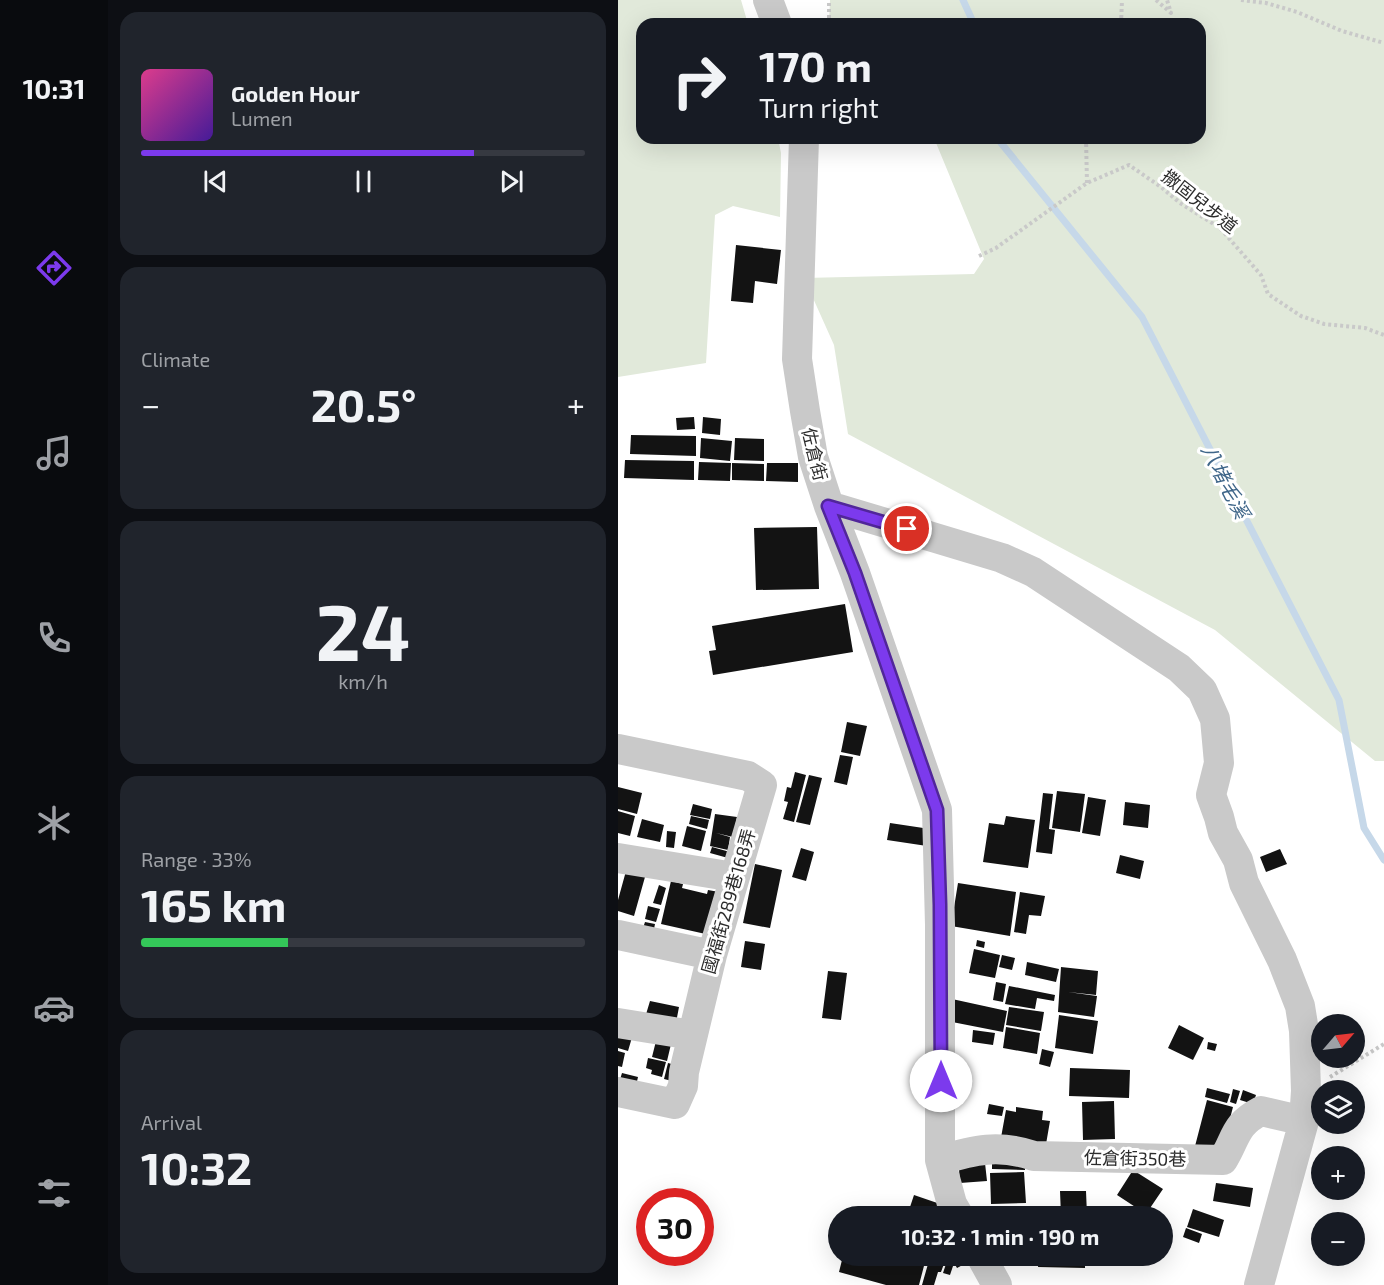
<!DOCTYPE html>
<meta charset="utf-8">
<style>
:root{--surface:#171b24;--page:#20242c;--text:#f1f3f6;--muted:#9ea1a6;--line:#363941;--accent:#7c3aed}
body{margin:0;font-family:"Exo 2","Noto Sans TC",sans-serif;background:var(--page);color:var(--text);height:100vh;display:flex;flex-direction:column;font-size:22px;white-space:nowrap}
*{box-sizing:border-box;margin:0}
p{font-size:20px;color:var(--muted)}
.icon{flex:none;width:33px;height:33px;fill:none;stroke:currentColor;stroke-width:2;stroke-linecap:round;stroke-linejoin:round}
.map{position:relative;flex:1;overflow:hidden}
.drawer{display:flex;flex-direction:column;gap:12px;padding:12px;background:#0d0f14;width:510px}
.drawer>*{flex:none}
.guide{position:absolute;left:18px;top:18px;width:570px;height:126px;border-radius:18px;box-shadow:0 6px 24px #0002;background:#171b24;color:var(--text);overflow:hidden}
.needle{width:39px;rotate:62deg}
.buttons{position:absolute;left:693px;top:1014px;display:grid;gap:12px}
.buttons a{display:grid;place-items:center;width:54px;height:54px;border-radius:50%;background:var(--surface);box-shadow:0 6px 24px #0002;font-size:30px}
.speed{position:absolute;left:18px;top:1188px;display:flex;gap:12px;font-size:30px;font-weight:700;text-align:center}
.speed>*{display:grid;place-content:center;width:78px;height:78px;border-radius:50%;background:var(--surface);box-shadow:0 6px 24px #0002;line-height:1}
.speed .limit{border:9px solid #d22;background:#fff;color:#111}
.pin{position:absolute;display:grid;place-items:center;width:51px;height:51px;color:#fff;margin:-26px;border:3px solid #fff;border-radius:50%;box-shadow:0 2px 6px #0007}
.me{position:absolute;width:66px;margin:-33px;rotate:0deg;stroke-linejoin:round;filter:drop-shadow(0 0 4px #0008)}
.turn{display:flex;align-items:center;gap:21px;height:126px;padding:0 24px;font-size:27px}
.turn .icon{width:78px;height:78px;stroke-width:2.5}
.turn b{display:block;font-size:42px;line-height:51px}
.big{font-size:45px;font-weight:700;line-height:1.1}
.drawer .widget{flex:1;display:flex;flex-direction:column;justify-content:center;gap:9px;min-width:0;padding:0 21px;border-radius:18px;background:var(--page)}
.drawer .dial{align-items:center;gap:0}
.dial b{font-size:78px;line-height:1}
.song{display:flex;align-items:center;gap:18px}
.cover{width:72px;height:72px;border-radius:9px;background:linear-gradient(135deg,hsl(330 70% 55%),hsl(260 70% 35%))}
.played{height:6px;border-radius:3px;background:linear-gradient(90deg,var(--accent) 75%,var(--line) 75%)}
.keys{display:flex;justify-content:space-around;direction:ltr}
.heat{display:flex;justify-content:space-between;align-items:center;font-size:33px;direction:ltr}
.charge{height:9px;border-radius:4px;background:linear-gradient(90deg,#34c759 33%,var(--line) 0)}
.trip{position:absolute;left:210px;top:1206px;width:345px;height:60px;border-radius:30px;background:var(--surface);box-shadow:0 6px 24px #0002;font-weight:700;line-height:60px;text-align:center}
main{display:flex;flex:1;min-height:0}
.tab-bar{display:flex;flex-direction:column;width:108px;justify-content:space-around;align-items:center;background:#090b0e;color:var(--muted)}
.tab-bar .icon{width:42px;height:42px}
.tab-bar .on{color:var(--accent)}
.tab-bar b{font-size:27px;color:var(--text)}
.map>svg:first-child{display:block}
</style>
<main>
<nav class="tab-bar">
<b>10:31</b>
<svg class="icon on" aria-label="directions" viewBox="0 0 24 24"><path d="M12 3l9 9-9 9-9-9zM9 14v-3h6M13 9l2 2-2 2"/></svg>
<svg class="icon" aria-label="music" viewBox="0 0 24 24"><path d="M9 18V5l10-2v13"/><circle cx="6" cy="18" r="3"/><circle cx="16" cy="16" r="3"/></svg>
<svg class="icon" aria-label="phone" viewBox="0 0 24 24"><path d="M5 4h4l2 5-3 2q2 4 5 5l2-3 5 2v4C11 20 4 13 5 4z"/></svg>
<svg class="icon" aria-label="climate" viewBox="0 0 24 24"><path d="M12 3v18M4 7l16 10M4 17L20 7"/></svg>
<svg class="icon" aria-label="car" viewBox="0 0 24 24"><path d="M5 17H2v-5l4-1 3-4h7l3 4 3 1v5h-3M9 17h6M6 11h13"/><circle cx="7" cy="17" r="2"/><circle cx="17" cy="17" r="2"/></svg>
<svg class="icon" aria-label="filters" viewBox="0 0 24 24"><path d="M4 7h16M4 17h16"/><circle cx="9" cy="7" r="2"/><circle cx="15" cy="17" r="2"/></svg>
</nav>
<section class="drawer">
<div class="widget">
<div class="song"><i class="cover"></i><div><b>Golden Hour</b><p>Lumen</p></div></div>
<div class="played"></div>
<div class="keys"><svg class="icon" aria-label="previous" viewBox="0 0 24 24"><path d="M18 5L8 12l10 7zM5 5v14"/></svg><svg class="icon" aria-label="pause" viewBox="0 0 24 24"><path d="M8 5v14M16 5v14"/></svg><svg class="icon" aria-label="next" viewBox="0 0 24 24"><path d="M6 5l10 7-10 7zM19 5v14"/></svg></div>
</div>
<div class="widget"><p>Climate</p>
<div class="heat"><a>−</a><b class="big">20.5°</b><a>+</a></div>
</div>
<div class="widget dial"><b>24</b><p>km/h</p></div>
<div class="widget"><p>Range · 33%</p><b class="big">165 km</b><div class="charge"></div></div>
<div class="widget"><p>Arrival</p><b class="big">10:32</b></div>
</section>
<div class="map">
<svg width="766" height="1285" viewBox="0 0 766 1285">
<rect width="100%" height="100%" fill="#fff"/>
<!-- green -->
<path fill="#e1e9da" d="M0,0H123L130,24H24V138H160L163,153L162,217L115,206L97,215L88,363L0,377Z
M212,0H766V761H757L597,630L230,434L216,345L186,278L356,274L366,259L316,138H582V24H211Z"/>
<g fill="none" stroke-linecap="round" stroke-linejoin="round">
<!-- stream -->
<path stroke="#c6d8e9" stroke-width="7" d="M345,0L356,24
M379,138L524,317L721,700L746,828L766,860"/>
</g>
<!-- building -->
<path fill="#131313" d="M118,245L163,250L159,284L137,281L135,303L113,301Z
M76,417L77,429L59,430L58,418Z
M85,417L103,419L102,435L84,433Z
M13,435L78,436V456L12,454Z
M83,438L114,441L112,461L82,458Z
M117,438L146,439V461L116,460Z
M7,460L76,461V480L6,478Z
M81,462L113,463L112,481L80,480Z
M114,463L146,464V481L114,480Z
M149,463H180V482L148,481Z
M199,527L201,589L138,590L136,528Z
M227,604L235,652L95,675L91,651L98,650L94,626Z
M229,722L249,726L242,756L223,752Z
M222,755L235,757L229,785L216,782Z
M177,772L188,775L176,822L165,819L170,802L166,801L169,787L173,788Z
M191,775L204,778L192,825L178,822Z
M0,787L24,793L19,814L0,809Z
M439,791L467,794L462,832L434,828Z
M425,793L435,794L431,829L437,830L434,854L418,852Z
M470,797L488,800L482,836L464,833Z
M507,802L532,805L530,828L505,825Z
M75,804L94,809L92,819L72,815Z
M0,811L17,816L12,836L0,833Z
M97,814L119,817L115,837L98,833L112,837L110,850L92,846Z
M73,816L91,820L89,829L71,824Z
M388,816L417,820L410,868L365,862L371,823L386,825Z
M24,819L46,825L42,842L19,837Z
M272,823L312,829L309,846L269,840Z
M69,826L88,831L83,851L64,846Z
M49,831L58,832L56,848L48,847Z
M94,847L112,852L110,858L92,853Z
M183,848L196,852L188,881L174,877Z
M662,849L669,864L648,872L642,857Z
M502,855L526,861L522,879L498,873Z
M137,864L164,870L152,928L125,923Z
M8,871L27,877L16,916L0,911V900Z
M53,881L65,884L64,888L89,894L90,890L101,892L92,935L43,924Z
M340,883L398,892L392,936L333,926Z
M41,885L48,888L43,905L35,903Z
M402,892L427,896L423,916L411,915L408,934L396,932Z
M30,906L42,909L38,922L27,919Z
M27,922L37,924L35,934L24,931Z
M359,940L367,942L366,948L358,946Z
M127,941L147,944L143,970L123,967Z
M356,949L382,955L377,978L351,973Z
M384,955L397,958L394,970L381,967Z
M409,962L441,969L438,982L407,975Z
M443,967L480,971L478,995L450,992L479,996L476,1017L440,1012Z
M210,971L229,973L223,1020L204,1018Z
M378,982L388,984L385,1002L375,1000Z
M391,986L437,995L436,1001L419,998L417,1009L387,1004Z
M334,999L389,1011L385,1032L329,1021Z
M32,1001L61,1007L57,1028L26,1021Z
M391,1007L426,1012L423,1031L388,1025Z
M441,1015L480,1021L475,1054L437,1048Z
M561,1025L586,1038L575,1060L550,1048Z
M388,1027L422,1033L419,1054L385,1048Z
M355,1030L377,1033L375,1045L354,1042Z
M15,1034L10,1051L0,1048V1037Z
M39,1037L54,1040L49,1061L34,1057Z
M590,1042L599,1044L597,1051L589,1049Z
M424,1049L436,1052L432,1067L421,1064Z
M0,1051L7,1053L4,1067L0,1066Z
M30,1058L48,1062L44,1077L33,1074L34,1070L28,1068Z
M50,1063L72,1069L58,1082L46,1079Z
M452,1068L512,1070L511,1098L451,1096Z
M4,1073L20,1077L17,1090L0,1086Z
M589,1088L612,1094L609,1103L587,1097Z
M615,1089L622,1091L618,1104L612,1102Z
M625,1090L638,1095L635,1104L622,1100Z
M589,1100L615,1107L602,1157L576,1150Z
M496,1101L497,1139L465,1140L464,1102Z
M371,1104L386,1107L384,1116L369,1114Z
M398,1107L425,1111L424,1120L432,1121L427,1150L382,1143L388,1110L398,1112Z
M374,1153L407,1154V1170L374,1169Z
M366,1154L369,1181L342,1183L340,1156Z
M515,1170L545,1189L528,1214L499,1195Z
M406,1172L408,1203L373,1204L372,1173Z
M598,1183L635,1188L632,1207L595,1201Z
M442,1191H468L469,1215L443,1216Z
M296,1195L328,1206L324,1216H289Z
M575,1209L606,1220L601,1237L569,1227Z
M568,1228L584,1234L581,1243L565,1237Z
M225,1256H284L307,1262L301,1285H268L221,1272Z
M332,1256H355L356,1259L339,1268Z
M421,1256H467V1268L420,1267Z
M312,1257L327,1261L323,1272H320L316,1285H304Z
M329,1261L336,1263L332,1275L325,1273Z"/>
<g fill="none" stroke-linecap="round" stroke-linejoin="round">
<!-- path -->
<path stroke="#c9c9c9" stroke-width="4" stroke-dasharray="3 3" stroke-linecap="butt" d="M538,0L553,13L549,0
M623,0L648,3L679,12L724,31L766,43
M211,24V0
M503,24L504,0
M468,138L469,183
M361,256L378,248L469,183L511,165L543,187L562,203L602,228L643,275L650,294L683,316L706,324L747,328L766,335
M712,1077L766,1044"/>
<!-- minor -->
<path stroke="#c9c9c9" stroke-width="30" d="M150,0L159,24
M186,138L179,359L187,411L195,457L211,506L237,573L319,810L322,925V1160L334,1204L341,1216
M211,506L384,558L415,572L561,668L584,690L597,719L601,763L593,795L601,817L605,833L620,860L626,883L664,960L682,1006L686,1031L688,1091L686,1121L641,1285
M0,749L130,776L144,785L94,955L66,1072L65,1086L57,1104L0,1092
M0,858L116,877
M0,935L94,955
M0,1023L74,1035
M322,1160C356,1150 381,1144 416,1156L605,1160C619,1137 616,1125 643,1111L686,1121
M363,1256L379,1285"/>
</g>
<g fill="none" stroke-linecap="round" stroke-linejoin="round">
<!-- route casing -->
<g stroke="#51269a" stroke-width="15">
<path id="route" d="M289,529L210,506L237,573L319,810L322,905L323,1081"/>
</g>
<!-- route -->
<use href="#route" stroke="#7c3aed" stroke-width="10"/>
</g>
<g text-anchor="middle" dominant-baseline="central" stroke-width="6" stroke-linejoin="round" paint-order="stroke">
<!-- street labels -->
<g font-size="18" fill="#2c2c2c" stroke="#fff">
<text transform="translate(582 201) rotate(38)">撒固兒步道</text>
<text transform="translate(197 454) rotate(76)">佐倉街</text>
<text transform="translate(110 901) rotate(-74)">國福街289巷168弄</text>
<text transform="translate(517 1158) rotate(1)">佐倉街350巷</text>
</g>
<!-- water labels -->
<g font-size="20" font-style="italic" fill="#3f6689" stroke="#fff">
<text transform="translate(608 481) rotate(63)">八堵毛溪</text>
</g>
</g>
</svg>
<div class="buttons">
<a><svg class="needle" viewBox="-14 -14 28 28"><path d="M0-13l5 13h-10z" fill="#e53935"/><path d="M0 13l5-13h-10z" fill="#9ea1a6"/></svg></a>
<a><svg class="icon" aria-label="layers" viewBox="0 0 24 24"><path d="M12 4l9 5-9 5-9-5zM3 14l9 5 9-5"/></svg></a>
<a>+</a>
<a>−</a>
</div>
<div class="speed"><div class="limit">30</div></div>
<div class="pin" style="left:289px;top:529px;background:#d93025"><svg class="icon" aria-label="arrive" viewBox="0 0 24 24"><path d="M6 21V4h12l-3 4 3 4H6"/></svg></div>
<svg class="me" style="left:323px;top:1081px" viewBox="-20 -20 40 40"><circle r="19" fill="#fff"/><path d="M0-13L10 11 0 6-10 11z" fill="#7c3aed"/></svg>
<div class="trip">10:32 · 1 min · 190 m</div>
<div class="guide">
<div class="turn"><svg class="icon" aria-label="right" viewBox="0 0 24 24"><path d="M7 20v-9h11M14 6l5 5-5 5"/></svg><div><b>170 m</b>Turn right</div></div>
</div>
</div>
</main>
